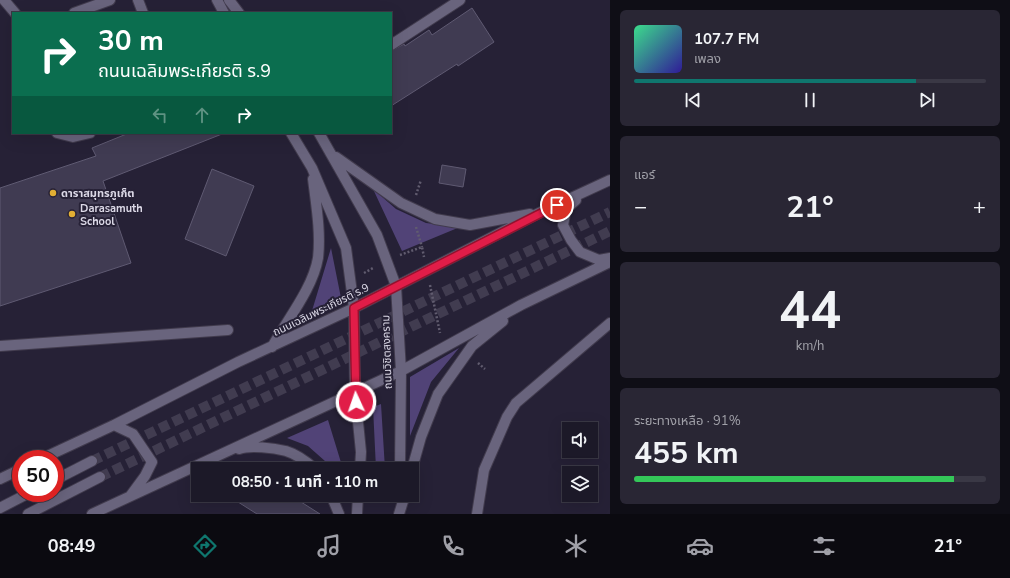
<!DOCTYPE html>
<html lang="th">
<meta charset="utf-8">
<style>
:root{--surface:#1c1928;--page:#292634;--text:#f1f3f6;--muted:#a0a0a8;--line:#3a3845;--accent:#0f766e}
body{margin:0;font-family:"Nunito Sans","Noto Sans Thai",sans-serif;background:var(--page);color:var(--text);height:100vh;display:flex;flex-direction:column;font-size:15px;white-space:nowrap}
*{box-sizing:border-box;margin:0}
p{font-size:13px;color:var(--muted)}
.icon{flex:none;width:22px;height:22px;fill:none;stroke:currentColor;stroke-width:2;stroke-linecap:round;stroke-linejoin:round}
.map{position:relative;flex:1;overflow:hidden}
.sheet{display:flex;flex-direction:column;gap:10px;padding:10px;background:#0f0e16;width:400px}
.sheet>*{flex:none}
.hud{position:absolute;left:12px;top:12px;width:380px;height:122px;border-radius:0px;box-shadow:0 4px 16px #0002,0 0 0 1px var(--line);background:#0b6e4f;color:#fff;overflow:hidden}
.buttons{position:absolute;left:562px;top:422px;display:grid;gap:8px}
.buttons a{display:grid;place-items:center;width:36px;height:36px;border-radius:0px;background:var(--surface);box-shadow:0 4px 16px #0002,0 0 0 1px var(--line);font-size:20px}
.speed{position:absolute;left:12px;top:450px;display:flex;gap:8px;font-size:20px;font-weight:700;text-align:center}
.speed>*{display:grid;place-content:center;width:52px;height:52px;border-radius:50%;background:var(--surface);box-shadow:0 4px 16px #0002,0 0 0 1px var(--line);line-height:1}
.speed .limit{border:6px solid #d22;background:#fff;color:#111}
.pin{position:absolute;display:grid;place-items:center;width:34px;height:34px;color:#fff;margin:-17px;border:2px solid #fff;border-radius:50%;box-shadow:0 1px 4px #0007}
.me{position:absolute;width:44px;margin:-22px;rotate:357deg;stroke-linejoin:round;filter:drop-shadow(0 0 3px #0008)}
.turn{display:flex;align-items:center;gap:14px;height:84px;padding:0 20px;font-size:18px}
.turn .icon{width:52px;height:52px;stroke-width:2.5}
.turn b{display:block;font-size:28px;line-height:34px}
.lanes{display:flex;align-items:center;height:38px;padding:0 20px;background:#0003;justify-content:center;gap:20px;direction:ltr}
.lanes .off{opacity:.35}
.big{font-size:30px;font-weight:700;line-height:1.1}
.sheet .tile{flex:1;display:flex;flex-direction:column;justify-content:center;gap:6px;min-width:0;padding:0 14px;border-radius:6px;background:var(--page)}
.sheet .dial{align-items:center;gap:0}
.dial b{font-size:52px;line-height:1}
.song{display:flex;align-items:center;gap:12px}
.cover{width:48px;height:48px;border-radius:6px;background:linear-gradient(135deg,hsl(150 70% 55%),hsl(250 70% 35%))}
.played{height:4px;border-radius:2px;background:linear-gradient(90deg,var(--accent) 80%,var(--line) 80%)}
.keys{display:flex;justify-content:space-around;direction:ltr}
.heat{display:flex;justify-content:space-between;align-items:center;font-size:22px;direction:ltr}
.charge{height:6px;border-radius:3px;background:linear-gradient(90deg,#34c759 91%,var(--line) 0)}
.trip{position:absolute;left:191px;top:462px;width:228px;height:40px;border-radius:0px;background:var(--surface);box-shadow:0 4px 16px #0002,0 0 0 1px var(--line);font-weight:700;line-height:40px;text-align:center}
.menu{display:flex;height:64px;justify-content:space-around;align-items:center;background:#0b0a10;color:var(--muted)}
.menu .icon{width:28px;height:28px}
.menu .current{color:var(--accent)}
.menu b{font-size:18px;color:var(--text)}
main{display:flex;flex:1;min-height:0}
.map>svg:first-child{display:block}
</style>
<main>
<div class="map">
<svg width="610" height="514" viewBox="0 0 610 514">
<rect width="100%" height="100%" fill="#262136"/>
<!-- green -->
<path fill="#514377" d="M373,189L396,209L426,223L460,227L402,251Z
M331,248L341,298L311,314Z
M459,348L431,382L410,436V377Z
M381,404L385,469H376L373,407Z
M328,420L343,469H334L308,446L287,438Z"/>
<!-- building -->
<path fill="#403b52" stroke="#5f5a72" d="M472,8L494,42L458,66L457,64L391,106V51L404,44L405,46L429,30L432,35Z
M129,133L222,134L103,181L131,263L0,306V188L96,156L92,148Z
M442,165L466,169L463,187L439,183Z
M212,169L254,186L226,256L185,239Z
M227,495H290L320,514H257Z"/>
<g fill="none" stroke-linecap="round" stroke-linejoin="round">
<!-- secondary-tunnel -->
<path stroke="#413c50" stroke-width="10" stroke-dasharray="10 5" stroke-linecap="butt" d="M92,461L610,212
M100,477L610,231"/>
<!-- lane casing -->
<g stroke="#413b4d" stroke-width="12">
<path id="lane" d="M4,0L15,13
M138,0L143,13
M74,13L110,0
M57,133L73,137L90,133
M0,346L228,330
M477,514L484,470L507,417L516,403L610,323"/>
</g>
<!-- street casing -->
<g stroke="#413b4d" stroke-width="12">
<path id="street" d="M391,45L460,0"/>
</g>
<!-- secondary casing -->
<g stroke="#413b4d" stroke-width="12">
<path id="secondary" d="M217,0L224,13
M229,0L239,13
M291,133L312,168L346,248L354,308L355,392L361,452L360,469
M319,133L377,235L396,286L401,371L400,469
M336,157L401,203L435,219L470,225L530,214
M576,200L566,209L563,225L571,240L580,252L599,260L610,258
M272,347C287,320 313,288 318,258C321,232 316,204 313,179
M114,425L133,434L152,462L145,476L131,495
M239,449C250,445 274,448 286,451C296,454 307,462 315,469
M41,459L114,425L238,362L354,308L543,211L610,180
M412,469L421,437L438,394L472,346L503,321
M0,479L21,469
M55,480L92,461
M331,495L339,514
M0,508L29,493
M28,514L100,477
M92,514L401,371L521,305L610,262
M357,514L358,495
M399,514L405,495"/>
</g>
<!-- path -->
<path stroke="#615c6f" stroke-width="2.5" stroke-dasharray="2 2" stroke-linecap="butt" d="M416,195L421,180
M416,227L422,247
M400,255L422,247L424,257
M364,273L373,268
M430,285L440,333
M478,363L485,369"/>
<!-- lane -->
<use href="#lane" stroke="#69647d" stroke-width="10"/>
<!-- street -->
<use href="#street" stroke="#69647d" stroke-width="10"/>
<!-- secondary -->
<use href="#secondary" stroke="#69647d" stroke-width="10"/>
</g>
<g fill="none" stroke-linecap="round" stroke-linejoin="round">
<!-- route casing -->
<g stroke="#92132f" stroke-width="10">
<path id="route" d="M356,402L354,308L557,205"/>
</g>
<!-- route -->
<use href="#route" stroke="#e11d48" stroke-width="7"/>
</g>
<!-- markers -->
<g fill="#e2af34" stroke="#262136" stroke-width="1.5">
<circle cx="53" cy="193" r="4"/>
<circle cx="72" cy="214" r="4"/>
</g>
<g text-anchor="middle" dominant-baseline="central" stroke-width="4" stroke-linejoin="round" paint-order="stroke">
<!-- poi labels -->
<g font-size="11" font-weight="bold" fill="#dbd8e6" stroke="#262136" text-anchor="start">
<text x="61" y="193">ดาราสมุทรภูเก็ต</text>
<text x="80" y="208">Darasamuth<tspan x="80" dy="13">School</tspan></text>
</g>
<!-- street labels -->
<g font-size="11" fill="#dbd8e6" stroke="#262136">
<text transform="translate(321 310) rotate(-26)">ถนนเฉลิมพระเกียรติ ร.9</text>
<text transform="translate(387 352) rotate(-92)">ถนนวิชิตสงคราม</text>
</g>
</g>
</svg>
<div class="buttons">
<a><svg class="icon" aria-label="sound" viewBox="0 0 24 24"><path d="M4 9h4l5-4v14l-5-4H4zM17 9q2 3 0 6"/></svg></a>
<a><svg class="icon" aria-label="layers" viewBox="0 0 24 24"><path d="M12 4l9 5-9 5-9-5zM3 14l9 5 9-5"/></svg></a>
</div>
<div class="speed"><div class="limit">50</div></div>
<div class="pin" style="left:557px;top:205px;background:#d93025"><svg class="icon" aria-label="arrive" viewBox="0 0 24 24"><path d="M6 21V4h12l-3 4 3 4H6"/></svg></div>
<svg class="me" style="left:356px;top:402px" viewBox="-20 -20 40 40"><circle r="17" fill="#e11d48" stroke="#fff" stroke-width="3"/><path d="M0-11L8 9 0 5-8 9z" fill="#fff"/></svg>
<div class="trip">08:50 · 1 นาที · 110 m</div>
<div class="hud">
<div class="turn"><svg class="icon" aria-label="right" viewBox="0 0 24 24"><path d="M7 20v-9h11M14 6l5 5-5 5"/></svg><div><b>30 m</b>ถนนเฉลิมพระเกียรติ ร.9</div></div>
<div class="lanes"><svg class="icon off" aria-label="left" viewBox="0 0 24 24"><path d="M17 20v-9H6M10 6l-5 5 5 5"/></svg><svg class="icon off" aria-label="ahead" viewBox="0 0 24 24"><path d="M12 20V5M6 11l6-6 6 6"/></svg><svg class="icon" aria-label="right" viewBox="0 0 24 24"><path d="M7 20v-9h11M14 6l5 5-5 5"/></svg></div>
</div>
</div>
<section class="sheet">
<div class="tile">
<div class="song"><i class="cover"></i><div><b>107.7 FM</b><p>เพลง</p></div></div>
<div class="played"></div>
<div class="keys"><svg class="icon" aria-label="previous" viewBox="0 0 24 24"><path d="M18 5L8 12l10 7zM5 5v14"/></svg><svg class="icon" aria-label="pause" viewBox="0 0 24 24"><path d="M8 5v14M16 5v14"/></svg><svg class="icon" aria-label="next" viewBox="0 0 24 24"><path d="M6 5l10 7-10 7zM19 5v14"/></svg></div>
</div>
<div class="tile"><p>แอร์</p>
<div class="heat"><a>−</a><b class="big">21°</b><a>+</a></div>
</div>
<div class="tile dial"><b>44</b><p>km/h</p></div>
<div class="tile"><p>ระยะทางเหลือ · 91%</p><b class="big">455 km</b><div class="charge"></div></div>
</section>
</main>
<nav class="menu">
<b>08:49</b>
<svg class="icon current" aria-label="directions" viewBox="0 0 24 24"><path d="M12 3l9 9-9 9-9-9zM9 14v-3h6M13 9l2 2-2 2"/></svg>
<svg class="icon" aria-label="music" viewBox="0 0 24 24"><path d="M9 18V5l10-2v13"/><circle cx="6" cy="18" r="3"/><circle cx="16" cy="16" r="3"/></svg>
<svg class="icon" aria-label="phone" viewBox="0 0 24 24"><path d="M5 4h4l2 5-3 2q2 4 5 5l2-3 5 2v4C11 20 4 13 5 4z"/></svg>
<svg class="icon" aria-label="climate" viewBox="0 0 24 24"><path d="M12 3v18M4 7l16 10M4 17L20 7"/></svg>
<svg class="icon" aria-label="car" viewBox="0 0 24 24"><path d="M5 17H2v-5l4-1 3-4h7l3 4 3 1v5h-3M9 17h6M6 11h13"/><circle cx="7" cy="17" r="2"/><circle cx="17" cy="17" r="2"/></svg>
<svg class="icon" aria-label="filters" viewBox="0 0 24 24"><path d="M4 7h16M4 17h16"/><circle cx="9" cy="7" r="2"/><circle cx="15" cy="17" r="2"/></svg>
<b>21°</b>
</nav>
